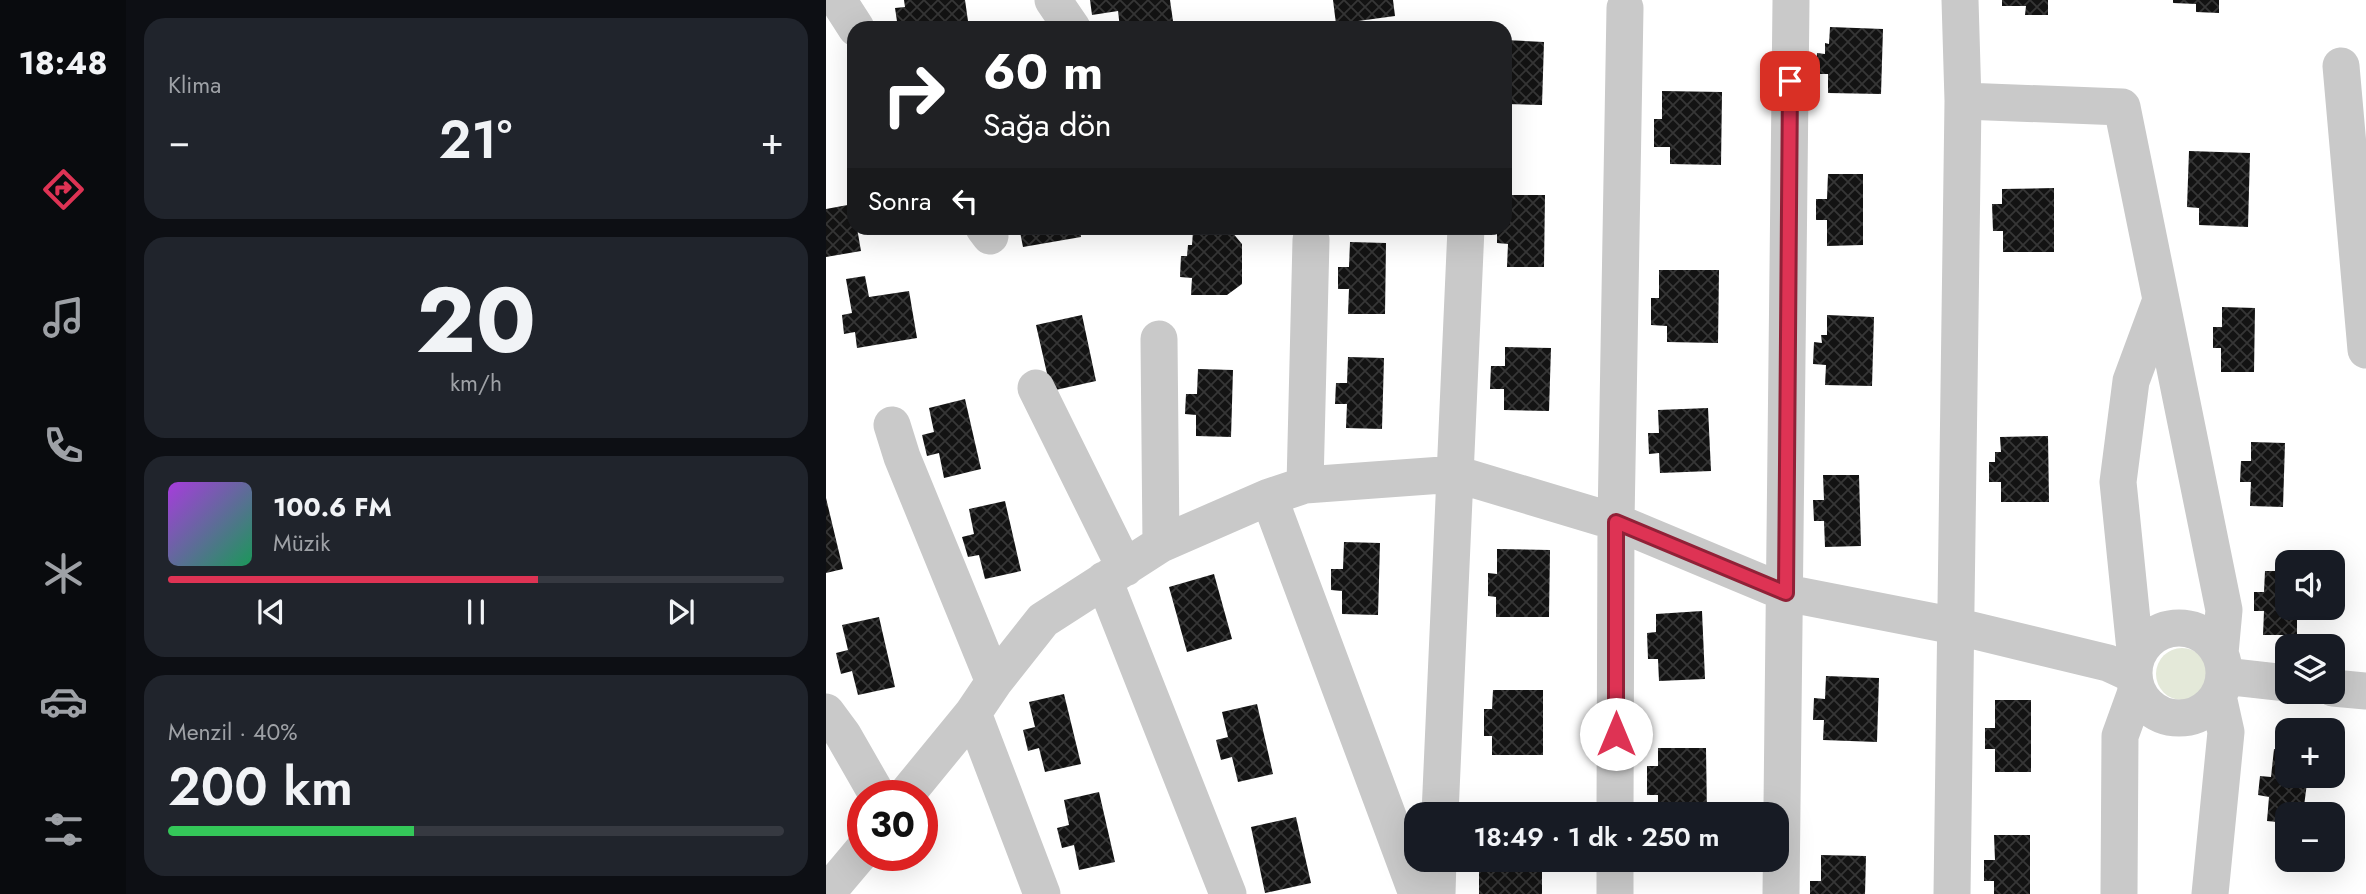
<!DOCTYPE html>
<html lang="tr">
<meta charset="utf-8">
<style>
:root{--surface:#171b24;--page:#20242c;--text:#f1f3f6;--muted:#9ea1a6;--line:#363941;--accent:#de3354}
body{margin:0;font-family:Jost,sans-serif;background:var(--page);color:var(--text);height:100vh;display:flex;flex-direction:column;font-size:26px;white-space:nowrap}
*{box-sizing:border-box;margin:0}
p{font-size:23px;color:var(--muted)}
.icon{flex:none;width:38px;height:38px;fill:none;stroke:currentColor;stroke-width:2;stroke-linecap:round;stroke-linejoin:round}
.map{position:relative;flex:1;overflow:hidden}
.panel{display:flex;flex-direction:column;gap:18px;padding:18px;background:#0d0f14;width:700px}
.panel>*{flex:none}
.banner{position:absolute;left:21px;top:21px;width:665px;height:214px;border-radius:21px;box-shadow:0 7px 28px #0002;background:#202124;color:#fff;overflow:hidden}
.fabs{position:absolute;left:1449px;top:550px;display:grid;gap:14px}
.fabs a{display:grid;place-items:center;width:70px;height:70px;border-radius:14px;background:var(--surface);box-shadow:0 7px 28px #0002;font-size:35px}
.speed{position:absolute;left:21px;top:780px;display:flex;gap:14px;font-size:35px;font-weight:700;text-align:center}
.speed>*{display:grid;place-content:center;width:91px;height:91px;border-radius:50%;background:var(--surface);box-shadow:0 7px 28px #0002;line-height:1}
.speed .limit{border:10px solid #d22;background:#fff;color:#111}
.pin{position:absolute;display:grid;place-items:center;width:60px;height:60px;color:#fff;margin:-30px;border-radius:14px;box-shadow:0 4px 10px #0006}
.me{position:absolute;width:77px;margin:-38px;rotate:0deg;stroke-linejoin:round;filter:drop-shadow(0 0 5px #0008)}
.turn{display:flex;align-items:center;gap:24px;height:147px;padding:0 21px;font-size:32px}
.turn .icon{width:91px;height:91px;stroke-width:2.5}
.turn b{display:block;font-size:49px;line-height:60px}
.then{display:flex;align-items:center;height:66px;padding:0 21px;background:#0003;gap:14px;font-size:26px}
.big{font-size:52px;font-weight:600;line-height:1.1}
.panel .card{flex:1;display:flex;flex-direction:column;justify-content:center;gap:10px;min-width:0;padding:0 24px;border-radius:21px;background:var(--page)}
.panel .dial{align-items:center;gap:0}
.dial b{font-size:91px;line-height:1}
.song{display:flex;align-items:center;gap:21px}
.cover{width:84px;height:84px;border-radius:10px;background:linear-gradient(135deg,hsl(280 70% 55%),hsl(150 70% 35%))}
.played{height:7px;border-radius:4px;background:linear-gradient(90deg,var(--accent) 60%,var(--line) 60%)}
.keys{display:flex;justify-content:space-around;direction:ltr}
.heat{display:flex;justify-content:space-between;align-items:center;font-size:38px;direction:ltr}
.charge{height:10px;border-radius:5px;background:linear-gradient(90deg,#34c759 40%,var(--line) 0)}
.trip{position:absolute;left:578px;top:802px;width:385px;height:70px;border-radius:21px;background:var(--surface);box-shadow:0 7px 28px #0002;font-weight:600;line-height:70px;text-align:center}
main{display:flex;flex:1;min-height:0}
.tab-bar{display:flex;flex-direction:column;width:126px;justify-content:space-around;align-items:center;background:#090b0e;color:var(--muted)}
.tab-bar .icon{width:49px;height:49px}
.tab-bar .on{color:var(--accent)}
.tab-bar b{font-size:32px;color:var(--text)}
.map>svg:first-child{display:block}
</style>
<main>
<nav class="tab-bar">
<b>18:48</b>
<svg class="icon on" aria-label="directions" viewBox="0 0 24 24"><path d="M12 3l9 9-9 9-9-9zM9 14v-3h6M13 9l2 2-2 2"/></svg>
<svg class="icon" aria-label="music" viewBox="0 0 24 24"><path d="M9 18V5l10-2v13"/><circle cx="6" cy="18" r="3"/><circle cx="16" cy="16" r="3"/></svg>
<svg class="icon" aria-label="phone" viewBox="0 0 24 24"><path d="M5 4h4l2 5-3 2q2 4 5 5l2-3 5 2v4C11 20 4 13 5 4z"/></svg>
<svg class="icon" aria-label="climate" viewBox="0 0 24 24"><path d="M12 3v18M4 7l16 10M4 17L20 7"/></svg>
<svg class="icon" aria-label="car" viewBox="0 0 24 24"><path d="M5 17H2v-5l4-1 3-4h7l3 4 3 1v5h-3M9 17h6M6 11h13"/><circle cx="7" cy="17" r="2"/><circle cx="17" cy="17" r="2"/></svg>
<svg class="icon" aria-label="filters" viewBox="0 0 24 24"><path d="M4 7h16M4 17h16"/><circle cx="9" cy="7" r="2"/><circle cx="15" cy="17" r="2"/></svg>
</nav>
<section class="panel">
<div class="card"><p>Klima</p>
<div class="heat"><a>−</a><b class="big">21°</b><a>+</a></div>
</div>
<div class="card dial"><b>20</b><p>km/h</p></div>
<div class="card">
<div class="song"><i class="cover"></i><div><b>100.6 FM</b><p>Müzik</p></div></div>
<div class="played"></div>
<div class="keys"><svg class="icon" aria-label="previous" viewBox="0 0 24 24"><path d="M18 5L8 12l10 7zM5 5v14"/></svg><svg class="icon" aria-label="pause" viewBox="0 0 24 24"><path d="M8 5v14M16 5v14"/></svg><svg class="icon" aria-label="next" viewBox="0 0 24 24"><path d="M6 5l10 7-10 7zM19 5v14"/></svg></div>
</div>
<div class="card"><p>Menzil · 40%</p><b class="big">200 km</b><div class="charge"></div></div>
</section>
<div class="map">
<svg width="1540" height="894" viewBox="0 0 1540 894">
<defs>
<pattern id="building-cross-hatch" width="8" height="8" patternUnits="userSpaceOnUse" patternTransform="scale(1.75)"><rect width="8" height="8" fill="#131313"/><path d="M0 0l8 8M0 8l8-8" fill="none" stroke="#363636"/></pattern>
</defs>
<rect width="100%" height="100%" fill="#fff"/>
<!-- green -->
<path fill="#e4e9d9" d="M1330 674a26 26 0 1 1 52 0a26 26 0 1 1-52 0Z"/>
<!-- building -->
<path fill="url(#building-cross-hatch)" d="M78,0H139L143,28H83L82,26L72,28L69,8L79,7Z
M264,0H344L348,28H294L292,11L266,15Z
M507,0H567L569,16L510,24Z
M1176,0H1222V15H1199L1200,6H1176Z
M1347,0H1393V13L1370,12V4L1347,3Z
M1004,27L1057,29L1055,94L1002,93V74H990L991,53L999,54V43L1003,44Z
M679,40L718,42L716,105L679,104Z
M836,91L896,92L895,165L844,164V147H828V119H836Z
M1363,151L1424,153L1422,227L1373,225V208L1361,207Z
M1002,174H1037V245L1001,246V220H990V199H1001Z
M1228,188V252H1177V231H1167L1166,204H1176V189Z
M683,195H719L718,267H681L682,244L671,243V228H679V221H683Z
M27,204L28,228H31L35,251L0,257V209Z
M183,228H254L255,237L197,247L194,232L184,233Z
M367,231H405L416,244V284L401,295H365L366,278L354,277L355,256H361L362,245H366Z
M524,242L560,243L559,314H522L523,289H512V267H523Z
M833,270H893L892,343L841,342V326L825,325V298H833Z
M39,276L43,297L83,291L91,338L31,348L29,332L18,334L16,315L26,313L20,279Z
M1396,307L1429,308L1428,372H1395V348H1387V327H1396Z
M256,315L270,381L225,391L210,325Z
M1001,315L1048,317L1046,386L999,385L1000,365L987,364L988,342L996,343L995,335H1001Z
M679,347L725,348L723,411L678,410V389H664L665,366H679Z
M522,357L558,358L556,429L520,428L521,404H509L510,383H521Z
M372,369L407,370L405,437L370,436V415L359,414L360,394H371Z
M139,399L155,469L118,478L113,453L101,456L96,435L108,432L103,408Z
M882,408L885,471L834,473L833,453L823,454L822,433H833L832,410Z
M1222,436L1223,502H1175V482H1163V462H1169V452H1175L1174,437Z
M1425,442L1459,443L1457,507L1424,506L1425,482H1414L1415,461H1425Z
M997,475H1033L1035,546L999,547L998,521H988L987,500H998Z
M0,498L17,569L0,573Z
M179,501L195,571L159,579L153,555L142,557L136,537L148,534L143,509Z
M518,542L554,543L552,615L516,614V591L505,590V569H517Z
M671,549L724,550L723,617H670V597L662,596V573L671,574Z
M1439,571H1461V607H1471V635H1437L1438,611H1428V592H1438Z
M388,574L406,639L361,652L343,587Z
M876,611L879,679L833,681L832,659H822L821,633L830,632V614Z
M53,617L69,687L32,695L26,671L15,674L10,653L22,650L16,625Z
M1000,676L1053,678L1051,742L997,740L998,720H987L988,698L999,699Z
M667,690H717V755H666V736H658V709H666Z
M238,694L255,764L219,772L213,748L202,751L197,730L209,727L203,702Z
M1169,700H1205V772H1169V749H1159V728H1169Z
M431,704L447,774L412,782L406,757L395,760L390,740L402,737L396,712Z
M832,748H880L881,814H832V795H821V766H832Z
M1448,749L1461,751V775H1482L1477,814H1461V823L1441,821L1443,797L1432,795L1434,776L1445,777Z
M273,792L289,862L253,870L248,845L236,848L231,828L243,825L238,800Z
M470,817L485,883L439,893L425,827Z
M1168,835H1204V894H1168V881H1158V860H1169Z
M995,855L1040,856L1039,894H984V881H995Z
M653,869L716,870V894H653Z"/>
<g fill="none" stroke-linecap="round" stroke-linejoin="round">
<!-- minor -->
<path stroke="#c9c9c9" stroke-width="37" d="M12,0L30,28
M227,0L246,28
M1515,66L1540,350
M1137,101L1296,107L1398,610L1394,653
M158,228L164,236
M333,339L335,544
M210,388L299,568
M66,425L76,457L168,682
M479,485L485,240
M443,497L591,894
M278,580L402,894
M1308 673a45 45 0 1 1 90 0a45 45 0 1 1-90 0Z
M1310,660L1292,482L1305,381L1335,300
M1398,676L1461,683
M1507,688L1540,691
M0,712L17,735L52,796
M147,713L216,894
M79,796L147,713L168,682L217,620L335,544L443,497L479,485L630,474L790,522L960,593L1129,626L1282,663L1308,675
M614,814L640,228
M789,814L790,522L799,8
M0,894L37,850
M611,894L612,859
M789,894V859
M955,894L965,1
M1126,894L1137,101L1134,0
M1293,894L1294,736L1311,689
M1384,894L1400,732L1392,696"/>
</g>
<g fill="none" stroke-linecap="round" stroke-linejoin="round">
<!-- route casing -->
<g stroke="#902137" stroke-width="18">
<path id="route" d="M790,734V522L960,593L964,81"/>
</g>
<!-- route -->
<use href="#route" stroke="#de3354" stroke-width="12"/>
</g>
</svg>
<div class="fabs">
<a><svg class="icon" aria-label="sound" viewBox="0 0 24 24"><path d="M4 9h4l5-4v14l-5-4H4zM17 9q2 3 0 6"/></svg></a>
<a><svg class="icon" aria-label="layers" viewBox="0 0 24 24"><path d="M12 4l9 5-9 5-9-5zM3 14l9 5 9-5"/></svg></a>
<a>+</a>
<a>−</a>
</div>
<div class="speed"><div class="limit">30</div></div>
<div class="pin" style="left:964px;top:81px;background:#d93025"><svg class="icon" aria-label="arrive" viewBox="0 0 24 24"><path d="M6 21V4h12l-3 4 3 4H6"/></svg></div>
<svg class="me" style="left:790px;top:734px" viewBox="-20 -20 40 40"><circle r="19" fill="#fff"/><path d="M0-13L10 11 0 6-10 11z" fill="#de3354"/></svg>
<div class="trip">18:49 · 1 dk · 250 m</div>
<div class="banner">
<div class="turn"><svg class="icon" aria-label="right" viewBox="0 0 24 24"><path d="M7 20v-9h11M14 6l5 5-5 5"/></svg><div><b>60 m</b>Sağa dön</div></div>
<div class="then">Sonra<svg class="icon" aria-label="left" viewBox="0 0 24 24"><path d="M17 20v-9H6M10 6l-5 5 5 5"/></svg></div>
</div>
</div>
</main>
